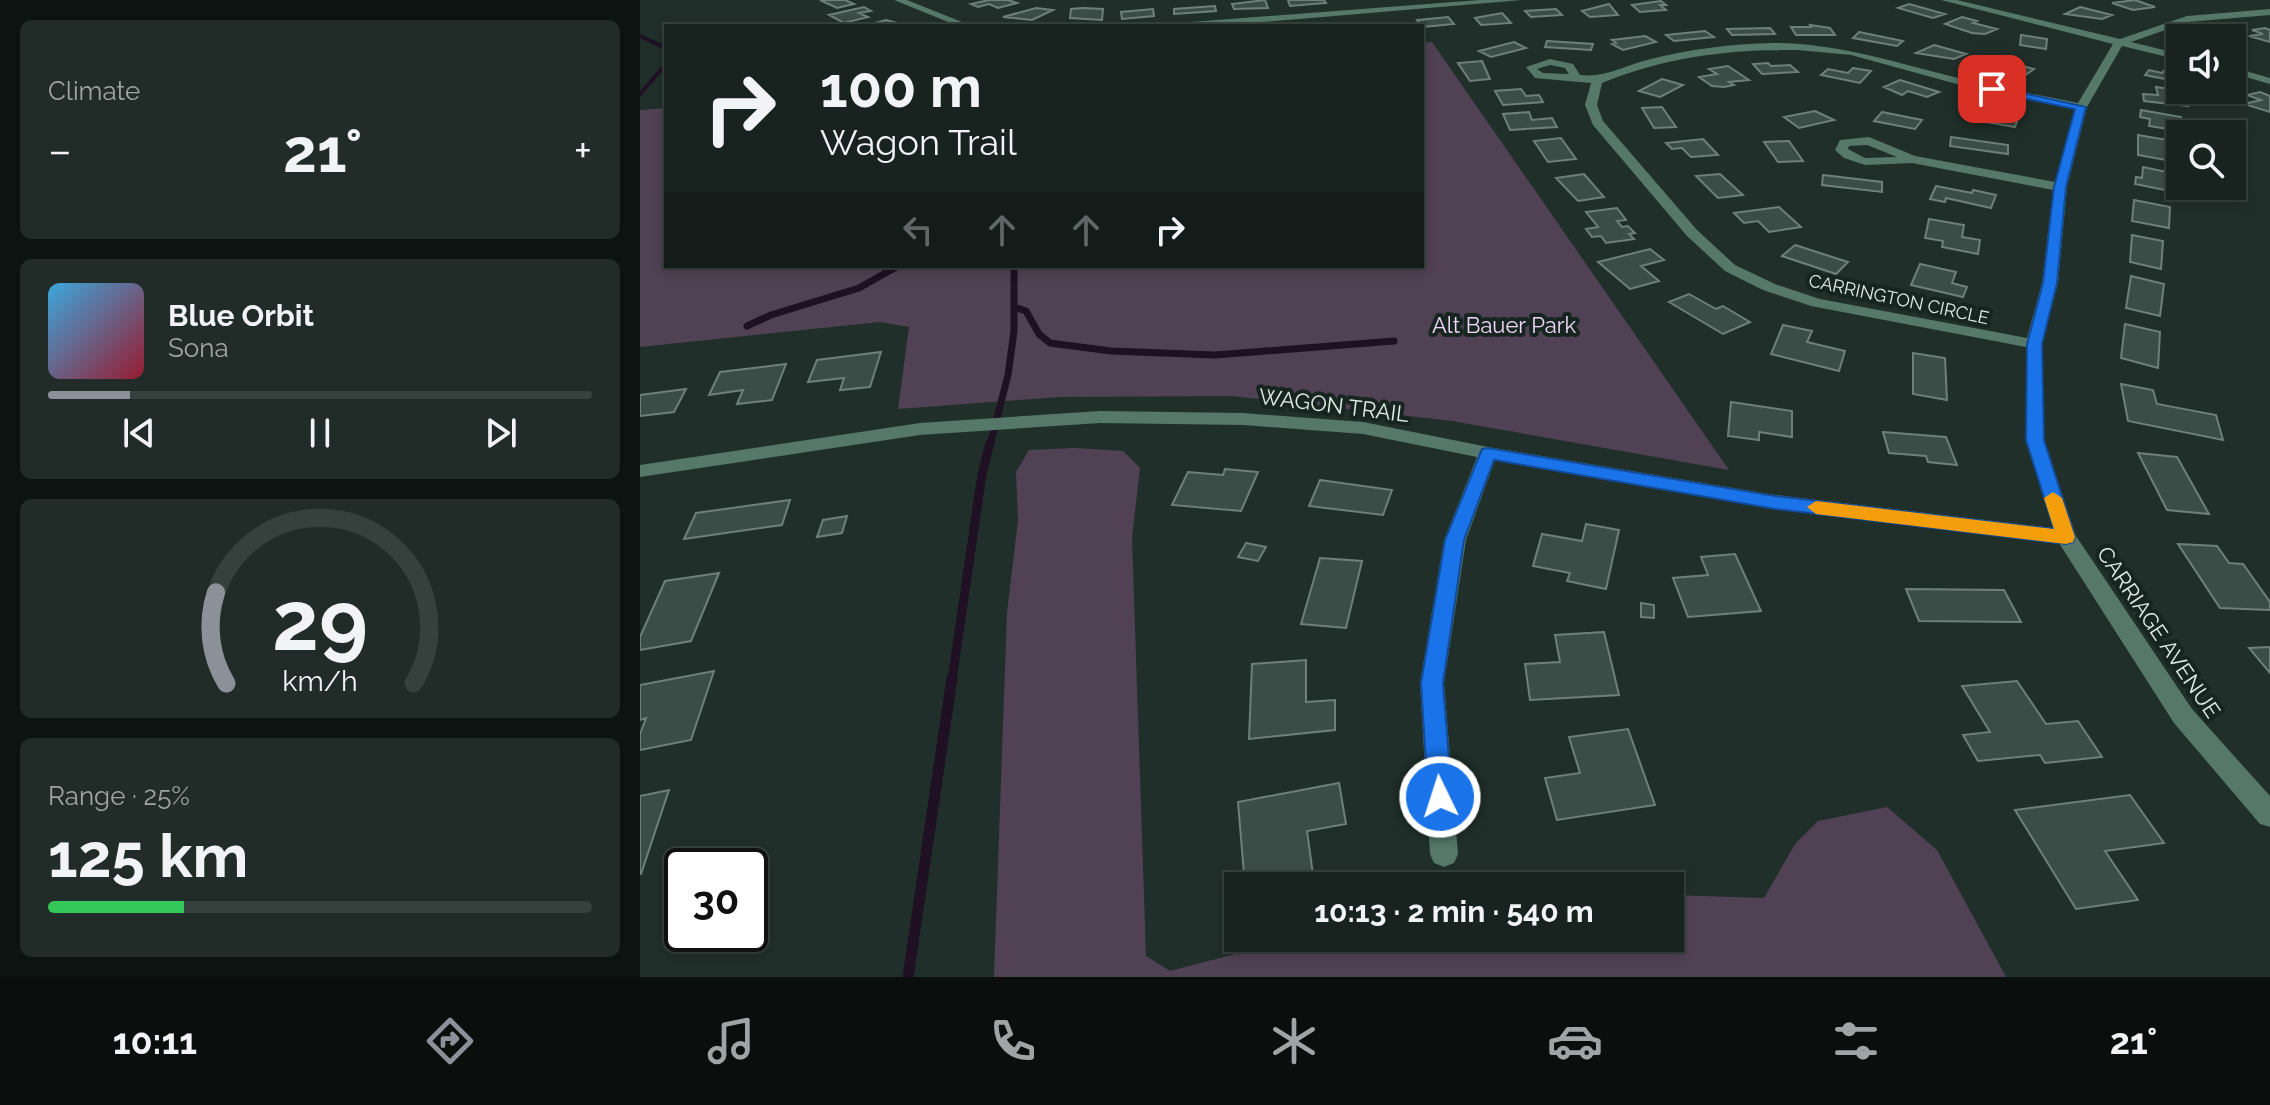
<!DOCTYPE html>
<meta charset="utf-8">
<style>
:root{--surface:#18231f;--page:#212b28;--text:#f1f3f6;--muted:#9fa4a4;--line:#36403d;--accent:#8c9099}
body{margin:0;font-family:Raleway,sans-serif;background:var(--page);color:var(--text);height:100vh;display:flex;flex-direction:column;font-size:30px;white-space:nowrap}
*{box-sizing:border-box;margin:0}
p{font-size:26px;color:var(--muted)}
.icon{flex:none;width:44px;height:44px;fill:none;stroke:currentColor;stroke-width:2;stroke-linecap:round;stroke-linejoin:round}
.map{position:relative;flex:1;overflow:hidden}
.details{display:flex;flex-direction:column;gap:20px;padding:20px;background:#0d1311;width:640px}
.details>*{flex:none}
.top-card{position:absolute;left:24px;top:24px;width:760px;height:244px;border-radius:0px;box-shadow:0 4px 12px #0003,0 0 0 2px var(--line);background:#18231f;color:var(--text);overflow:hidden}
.controls{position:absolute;left:1526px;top:24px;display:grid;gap:16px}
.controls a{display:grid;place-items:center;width:80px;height:80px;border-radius:0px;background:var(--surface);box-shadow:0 4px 12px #0003,0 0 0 2px var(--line);font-size:40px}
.speed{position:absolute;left:24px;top:848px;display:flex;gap:16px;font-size:40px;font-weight:700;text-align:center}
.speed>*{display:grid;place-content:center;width:104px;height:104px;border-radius:50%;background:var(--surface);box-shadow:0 4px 12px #0003,0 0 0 2px var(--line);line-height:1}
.speed .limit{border:4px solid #111;border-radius:12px;background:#fff;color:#111}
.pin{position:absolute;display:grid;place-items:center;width:68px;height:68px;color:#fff;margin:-34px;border-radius:16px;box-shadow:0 4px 12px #0006}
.me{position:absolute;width:88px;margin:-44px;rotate:356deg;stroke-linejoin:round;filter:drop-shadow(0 0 6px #0008)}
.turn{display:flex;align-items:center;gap:28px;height:168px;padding:0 24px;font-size:36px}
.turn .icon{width:104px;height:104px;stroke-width:2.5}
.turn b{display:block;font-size:56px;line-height:68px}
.lanes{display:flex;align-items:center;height:76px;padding:0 24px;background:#0003;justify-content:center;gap:40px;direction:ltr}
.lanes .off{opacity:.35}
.big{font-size:60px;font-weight:700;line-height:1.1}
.details .tile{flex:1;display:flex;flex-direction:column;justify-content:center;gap:12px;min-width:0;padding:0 28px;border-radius:12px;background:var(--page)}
.details .dial{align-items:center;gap:0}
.dial svg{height:208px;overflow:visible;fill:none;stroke:var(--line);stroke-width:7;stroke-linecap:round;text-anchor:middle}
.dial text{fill:var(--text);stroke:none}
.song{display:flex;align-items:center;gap:24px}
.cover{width:96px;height:96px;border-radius:12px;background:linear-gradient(135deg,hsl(200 70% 55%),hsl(350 70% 35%))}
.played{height:8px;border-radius:4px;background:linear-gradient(90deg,var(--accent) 15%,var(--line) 15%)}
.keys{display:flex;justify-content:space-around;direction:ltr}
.heat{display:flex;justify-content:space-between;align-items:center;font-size:44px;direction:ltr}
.charge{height:12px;border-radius:6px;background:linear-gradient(90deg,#34c759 25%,var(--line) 0)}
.trip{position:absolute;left:584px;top:872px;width:460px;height:80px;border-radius:0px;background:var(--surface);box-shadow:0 4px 12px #0003,0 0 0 2px var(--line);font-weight:700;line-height:80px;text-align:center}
.tab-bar{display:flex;height:128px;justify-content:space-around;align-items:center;background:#0a0e0c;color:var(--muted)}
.tab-bar .icon{width:56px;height:56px}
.tab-bar .on{color:var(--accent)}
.tab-bar b{font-size:36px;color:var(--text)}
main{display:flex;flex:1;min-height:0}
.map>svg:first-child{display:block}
</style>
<main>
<section class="details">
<div class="tile"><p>Climate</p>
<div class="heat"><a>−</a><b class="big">21°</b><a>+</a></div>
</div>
<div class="tile">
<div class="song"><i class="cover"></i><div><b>Blue Orbit</b><p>Sona</p></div></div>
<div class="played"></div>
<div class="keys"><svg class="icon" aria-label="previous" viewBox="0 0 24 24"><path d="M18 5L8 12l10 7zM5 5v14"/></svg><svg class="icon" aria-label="pause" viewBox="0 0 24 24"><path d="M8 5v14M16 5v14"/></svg><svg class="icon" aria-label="next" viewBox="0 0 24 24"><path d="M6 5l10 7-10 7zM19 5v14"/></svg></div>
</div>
<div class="tile dial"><svg viewBox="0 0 100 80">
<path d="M14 69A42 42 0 1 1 86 69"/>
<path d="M14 69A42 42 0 0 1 10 34" stroke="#8c9099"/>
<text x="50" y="56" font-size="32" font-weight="700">29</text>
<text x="50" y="72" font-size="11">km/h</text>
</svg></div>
<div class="tile"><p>Range · 25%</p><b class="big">125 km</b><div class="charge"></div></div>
</section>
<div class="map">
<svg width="1630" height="977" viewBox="0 0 1630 977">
<rect width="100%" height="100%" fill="#202f29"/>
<!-- green -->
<path fill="#504254" d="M792,42L1089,470L812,421L592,396L420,397L258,409L269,327L240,322L0,347V110L26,108V266H782V43Z
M435,448L483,451L500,468L492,538L506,956L530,971L657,938H1030V895L1124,898L1155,844L1178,821L1247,807L1297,850L1366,977H354L367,613L378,520L376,472L389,450Z"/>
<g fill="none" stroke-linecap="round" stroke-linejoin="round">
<!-- stream-far3 -->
<path stroke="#1f1023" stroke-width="4" d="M0,36L26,48
M0,94L26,64"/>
<!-- stream-far2 -->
<path stroke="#1f1023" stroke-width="7" d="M374,307L386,311L399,334L410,343L471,351L575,355L754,341
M107,326L131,315L219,288L258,266
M350,445L368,375L374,331V266"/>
<!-- stream-far1 -->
<path stroke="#1f1023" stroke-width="9" d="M312,680L342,474L350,443"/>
<!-- stream -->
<path stroke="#1f1023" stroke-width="11" d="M268,977L312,678"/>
</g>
<!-- building -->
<path fill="#3c4c46" stroke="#6e8079" stroke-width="2" d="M180,0H205L214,4L197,8Z
M349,0H368L377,3L358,8L349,4L338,7L331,4Z
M625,0L628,8L594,9L592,4Z
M648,0H684L686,3L650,6Z
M1495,0L1515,7L1493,10L1472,3Z
M1021,1L1026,5H1020L1026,10L1000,12L992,5Z
M969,4L978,15L950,17L942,11Z
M1269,4L1305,14L1293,18L1258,8Z
M575,6L576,11L534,14V9Z
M224,7L231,11L219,13L228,17L204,23L189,15Z
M1440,7L1472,15L1462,19L1425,14Z
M396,8L413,10L392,20L363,17Z
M443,8L463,9L462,20L430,18L431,9Z
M513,9L514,16L482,19L481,12Z
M916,9L922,15L891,17L885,11Z
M862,13L871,23L841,25L835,18Z
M808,17L814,24L783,27L777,20Z
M1322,17L1337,21L1333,23L1357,29L1345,34L1332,33L1305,24Z
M246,20L257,23L269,25H228Z
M1170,25L1190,28L1195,35H1156L1151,27H1171Z
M1130,28L1135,34L1092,35L1087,29Z
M1625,28L1630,30V42L1609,36L1623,34L1612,30Z
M1065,31L1074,37L1034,41L1026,35Z
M1219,32L1263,41L1257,46L1213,38Z
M1381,35L1407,39L1406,49L1380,45Z
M1005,36L1016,42L983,50L972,44L976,43L972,40Z
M907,41L953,44L951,50L905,47Z
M874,42L886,48L851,57L839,51Z
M1294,45L1326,54L1314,59L1276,53Z
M1359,60L1394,69L1384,76L1343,70Z
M842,61L850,79L830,81L818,63Z
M1128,63L1131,66L1150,65L1158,72L1122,74L1113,64Z
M1088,66L1109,80L1089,82L1094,85L1084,87L1072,86L1059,77L1077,74L1069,69Z
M1213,68L1231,71L1220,83L1181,75L1188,69L1208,73Z
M1526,68L1540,70V82L1505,75L1509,70L1522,73Z
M1022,79L1043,85L1020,97L999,91Z
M1260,80L1299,92L1287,97L1268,91L1262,95L1244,87Z
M1516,87L1544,91L1548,106L1504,101L1503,94L1518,95Z
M881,89L886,96L899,95L903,102L863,105L855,91Z
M1620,92L1630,96V112L1604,104L1621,100L1607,95Z
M1353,105L1381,110L1375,127L1346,122Z
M1022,107L1036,127L1014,128L1002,108Z
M1501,110L1541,117L1540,131L1509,126L1510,119L1500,117Z
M1175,111L1194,120L1159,128L1144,117Z
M889,112L892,120L912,118L917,127L870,130L863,114Z
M1242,112L1282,120L1275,129L1234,121Z
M1498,135L1539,142V147L1525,145L1526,160L1498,155Z
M1311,137L1368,145V154L1310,146Z
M921,138L936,159L908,162L894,141Z
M1063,139L1078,155L1051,157L1042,148L1032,149L1026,143Z
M1149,141L1163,161L1138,162L1124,142Z
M1503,167L1536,174L1535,192L1495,184L1496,177L1502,178Z
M944,174L964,197L938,201L916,178Z
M1080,174L1103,195L1078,198L1056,176Z
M1183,175L1242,182V192L1182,185Z
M1296,186L1332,193L1333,190L1356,195L1351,208L1306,198L1305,202L1290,199Z
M1494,200L1530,207L1529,228L1492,221Z
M1139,207L1161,227L1129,232L1118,221L1104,223L1094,213Z
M977,208L986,220L977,221L982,227L988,226L995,233L989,234L994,239L966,243L961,236L952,237L946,229L958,227L946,212Z
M1289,219L1324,225L1322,237L1340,240L1338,254L1302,247L1303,241L1285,238Z
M1492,235L1523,241L1521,269L1490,262Z
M1155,245L1208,262L1196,274L1142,256Z
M1010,249L1024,260L1001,266L1019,281L990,289L958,262Z
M1280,264L1316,272L1312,283L1327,287L1323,297L1271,285Z
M1491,276L1524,284L1520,316L1486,308Z
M1049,294L1076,309L1083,306L1110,322L1083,334L1029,302Z
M1485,324L1520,332L1518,368L1481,358Z
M1143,325L1172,331L1167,342L1205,351L1199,371L1131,354Z
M241,352L230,387L200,390L204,378L168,382L177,360Z
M1273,353L1305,358L1307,400L1273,394Z
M146,364L132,400L97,404L103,390L69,395L80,372Z
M1481,384L1513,390L1517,404L1576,415L1583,440L1488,421Z
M46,389L34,412L0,416V395Z
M1091,402L1152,411V437L1119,432V440L1088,436Z
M1243,432L1306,437L1317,465L1288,462L1286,456L1249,453Z
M1498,453L1537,457L1569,514L1527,510Z
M585,469L618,472L601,511L532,505L548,472L583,475Z
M680,480L752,490L743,515L669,506Z
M150,500L142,525L44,539L56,513Z
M207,516L202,533L177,537L183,520Z
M946,524L979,530L966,589L927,581L930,573L893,566L902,534L942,541Z
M606,543L626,547L618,561L598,557Z
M1538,544L1577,546L1589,563L1603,564L1630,602V610L1580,608Z
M1095,554L1121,611L1048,617L1033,578L1068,575L1061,557Z
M680,558L722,561L706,628L661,624Z
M79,573L51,641L0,650V637L25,581Z
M1266,589L1364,590L1381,622L1279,621Z
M1001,603L1014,605V618L1001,617Z
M964,632L979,695L890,700L885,664L920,662L915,635Z
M1630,647V673L1609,648Z
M666,660V702L695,700V730L609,739L612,664Z
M74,671L51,740L0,750V734L6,718L0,720V685Z
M1377,681L1406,724L1438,721L1462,757L1405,763L1400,755L1338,761L1323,735L1350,732L1322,686Z
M988,729L1015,805L917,820L905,778L940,773L929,737Z
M699,783L706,824L667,831L673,875L605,886L598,802Z
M29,790L1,874H0V796Z
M1490,795L1524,843L1465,851L1498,900L1436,909L1375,810Z"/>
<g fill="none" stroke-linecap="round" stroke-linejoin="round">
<!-- minor -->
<path fill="#55786a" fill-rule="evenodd" d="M254,0H267L332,26H318Z
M840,0H882L576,26H533L538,23Z
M1301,0H1317L1480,39L1547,16L1630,9V15L1548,22L1491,42L1540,54V60L1482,46L1447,107L1427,187L1418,283L1402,344L1404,440L1436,536L1552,709L1630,796V827L1620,824L1534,723L1419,543L1135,509L855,460L826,540L804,683L818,854L814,863L804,867L794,863L790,854L780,683L804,540L837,457L723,434L603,425L460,423L280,435L0,477V465L280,423L460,411L603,413L723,422L848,447L1135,495L1413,528L1386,440V347L1171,306L1123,290L1085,271L1047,236L953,125L945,105L951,83L895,78L886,67L910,59L933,64L940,75C965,78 986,65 1011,59C1050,49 1091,44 1132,43C1194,43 1247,60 1306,75C1349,86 1394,94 1438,103L1473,44ZM1158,50L1211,55L1324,86L1435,109L1415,182L1275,156L1229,137L1200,140L1195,150L1204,158L1225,165L1272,163L1413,190L1402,283L1387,338L1180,299L1135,284L1095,265L1057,230L963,121L957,105L962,83C1025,57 1090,49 1158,50ZM910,65L925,68L929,74L903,73L897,69ZM1227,145L1257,157L1225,158L1208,149L1209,146Z
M1592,67L1630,78V84L1592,73Z"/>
</g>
<!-- route -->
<path fill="#1a73e8" stroke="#114b97" stroke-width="2" d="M1352,86L1446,107L1426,187L1417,283L1402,344L1404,440L1435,537L1433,542L1426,544L1135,509L854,460L824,540L803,683L812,797L809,805L800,808L792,805L788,797L781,683L805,540L842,449L848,448L1135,496L1414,529L1386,440L1387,344L1403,283L1414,187L1435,109L1349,91V87Z"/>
<!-- slow -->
<path fill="#f59e0b" d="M1413,492L1422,498L1435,537L1433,542L1426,544L1176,514L1167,507L1176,501L1414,529L1404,498Z"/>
<g text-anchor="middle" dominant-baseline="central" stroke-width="8" stroke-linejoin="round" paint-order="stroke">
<!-- far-street labels -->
<g font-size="18" fill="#e1ebe6" stroke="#16251f">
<text transform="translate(1259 299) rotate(12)">CARRINGTON CIRCLE</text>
</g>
<!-- park labels -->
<g font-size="22" fill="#f1d6f9" stroke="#16251f">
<text x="864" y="325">Alt Bauer Park</text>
</g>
<!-- street labels -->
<g font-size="22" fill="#e1ebe6" stroke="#16251f">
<text transform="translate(694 405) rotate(7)">WAGON TRAIL</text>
<text transform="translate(1519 632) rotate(56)">CARRIAGE AVENUE</text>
</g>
</g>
</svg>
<div class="controls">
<a><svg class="icon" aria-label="sound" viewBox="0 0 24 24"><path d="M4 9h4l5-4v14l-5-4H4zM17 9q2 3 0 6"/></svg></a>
<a><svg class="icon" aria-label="search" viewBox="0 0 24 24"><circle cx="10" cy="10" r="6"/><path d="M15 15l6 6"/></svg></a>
</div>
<div class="speed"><div class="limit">30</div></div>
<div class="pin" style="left:1352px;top:89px;background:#d93025"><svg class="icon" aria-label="arrive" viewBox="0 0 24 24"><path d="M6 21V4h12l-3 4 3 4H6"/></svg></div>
<svg class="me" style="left:800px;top:797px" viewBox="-20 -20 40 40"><circle r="17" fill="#1a73e8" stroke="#fff" stroke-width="3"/><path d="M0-11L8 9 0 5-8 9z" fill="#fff"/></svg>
<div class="trip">10:13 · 2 min · 540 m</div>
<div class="top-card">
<div class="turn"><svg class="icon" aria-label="right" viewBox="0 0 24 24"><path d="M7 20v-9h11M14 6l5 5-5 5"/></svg><div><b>100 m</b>Wagon Trail</div></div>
<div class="lanes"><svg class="icon off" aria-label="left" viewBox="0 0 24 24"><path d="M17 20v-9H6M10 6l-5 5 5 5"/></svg><svg class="icon off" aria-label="ahead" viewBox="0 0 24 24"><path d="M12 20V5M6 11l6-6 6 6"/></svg><svg class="icon off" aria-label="ahead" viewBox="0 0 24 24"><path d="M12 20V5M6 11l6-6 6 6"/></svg><svg class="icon" aria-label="right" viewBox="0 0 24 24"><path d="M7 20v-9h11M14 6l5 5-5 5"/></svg></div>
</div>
</div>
</main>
<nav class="tab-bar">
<b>10:11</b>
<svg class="icon on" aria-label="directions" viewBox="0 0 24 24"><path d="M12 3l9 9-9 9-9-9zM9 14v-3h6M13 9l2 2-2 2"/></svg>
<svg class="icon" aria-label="music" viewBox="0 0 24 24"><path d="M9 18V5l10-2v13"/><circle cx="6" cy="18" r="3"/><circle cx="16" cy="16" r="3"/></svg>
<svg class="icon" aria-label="phone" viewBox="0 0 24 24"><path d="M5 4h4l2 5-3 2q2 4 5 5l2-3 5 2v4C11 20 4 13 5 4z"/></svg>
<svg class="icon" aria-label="climate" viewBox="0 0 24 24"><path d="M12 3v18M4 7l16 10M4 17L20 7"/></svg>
<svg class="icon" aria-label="car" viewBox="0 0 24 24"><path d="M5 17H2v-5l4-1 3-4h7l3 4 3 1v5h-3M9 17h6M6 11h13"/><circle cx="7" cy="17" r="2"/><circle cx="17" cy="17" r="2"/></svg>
<svg class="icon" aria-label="filters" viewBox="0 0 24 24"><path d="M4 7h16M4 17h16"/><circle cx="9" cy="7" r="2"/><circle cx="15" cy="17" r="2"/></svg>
<b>21°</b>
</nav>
